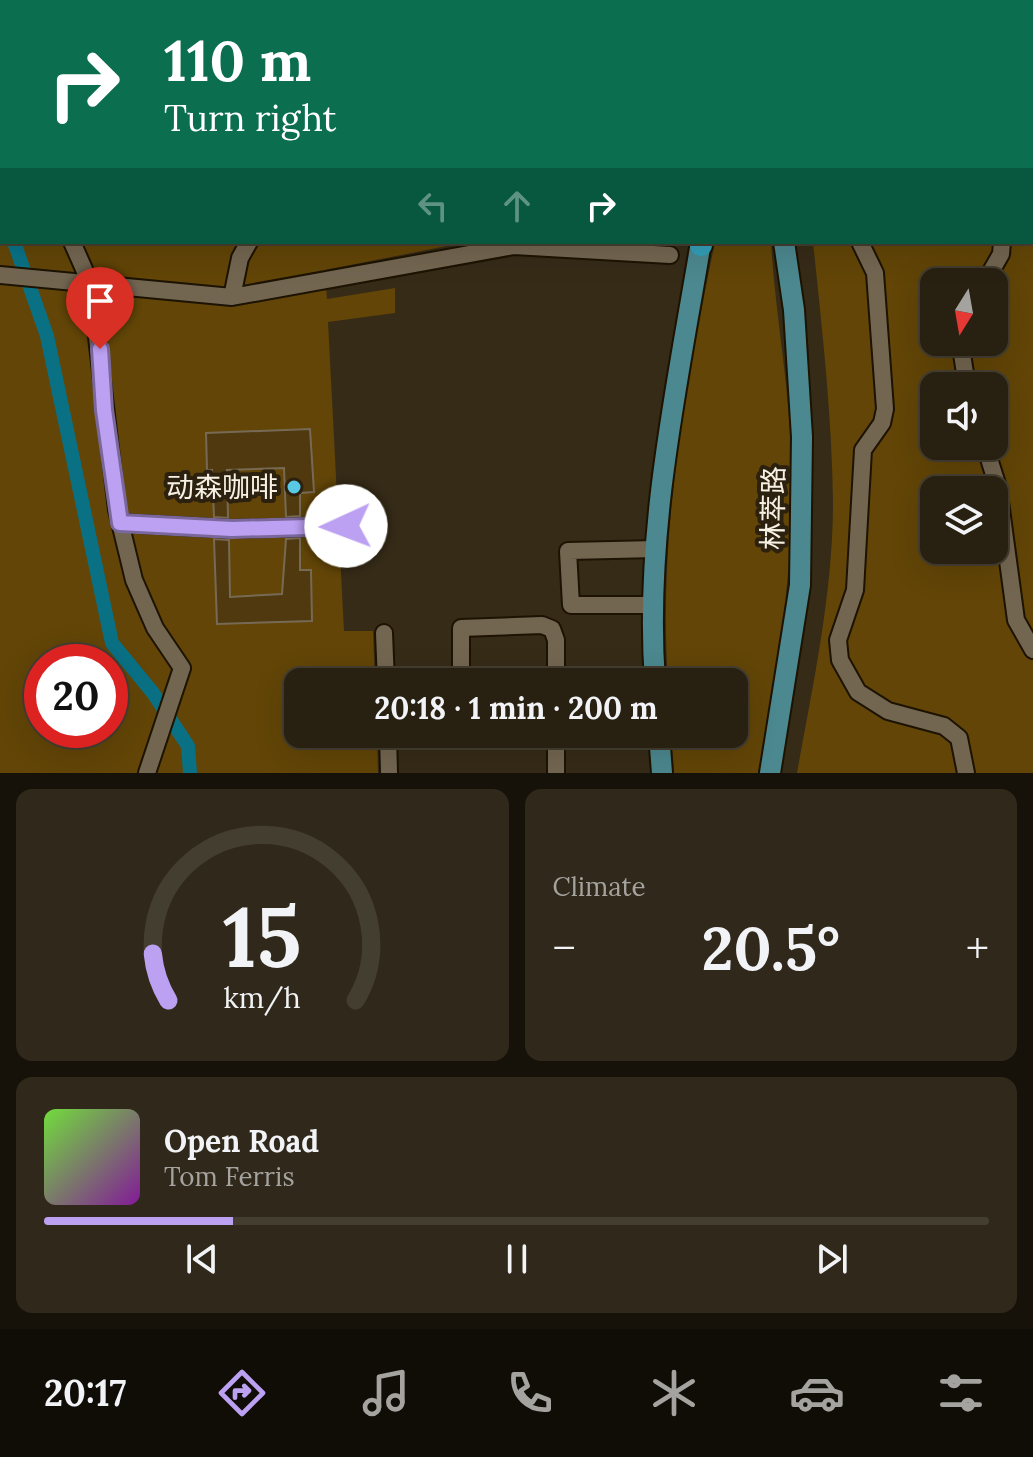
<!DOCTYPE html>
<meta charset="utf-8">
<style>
:root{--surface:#282011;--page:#30281a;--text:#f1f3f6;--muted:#a5a39f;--line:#443e31;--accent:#bca0f2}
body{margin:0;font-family:Lora,"Noto Sans SC",serif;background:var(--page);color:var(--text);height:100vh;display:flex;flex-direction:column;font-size:30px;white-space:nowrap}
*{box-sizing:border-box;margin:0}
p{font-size:26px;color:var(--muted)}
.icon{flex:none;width:44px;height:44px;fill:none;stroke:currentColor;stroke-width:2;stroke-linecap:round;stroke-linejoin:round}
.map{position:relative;height:773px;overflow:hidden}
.side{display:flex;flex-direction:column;gap:16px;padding:16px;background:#161209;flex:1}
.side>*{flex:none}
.banner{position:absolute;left:0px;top:0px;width:1034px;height:244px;box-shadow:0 8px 32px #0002,0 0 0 2px var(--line);background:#0b6e4f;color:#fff;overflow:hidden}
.needle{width:52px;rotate:191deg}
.controls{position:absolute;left:920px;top:268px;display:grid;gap:16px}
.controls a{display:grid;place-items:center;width:88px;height:88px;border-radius:16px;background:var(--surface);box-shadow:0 8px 32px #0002,0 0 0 2px var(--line);font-size:40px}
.speed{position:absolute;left:24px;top:644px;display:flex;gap:16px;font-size:40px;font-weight:700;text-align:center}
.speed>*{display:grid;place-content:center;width:104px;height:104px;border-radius:50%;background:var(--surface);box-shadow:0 8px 32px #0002,0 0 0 2px var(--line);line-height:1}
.speed .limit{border:12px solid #d22;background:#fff;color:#111}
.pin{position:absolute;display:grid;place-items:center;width:68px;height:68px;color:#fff;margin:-82px -34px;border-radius:50% 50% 50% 0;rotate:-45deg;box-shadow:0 0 8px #0007}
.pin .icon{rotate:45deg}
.me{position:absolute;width:88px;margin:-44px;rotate:268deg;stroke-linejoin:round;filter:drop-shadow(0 0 6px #0008)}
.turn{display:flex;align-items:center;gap:28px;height:168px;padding:0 32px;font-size:36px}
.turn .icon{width:104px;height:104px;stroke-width:2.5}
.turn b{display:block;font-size:56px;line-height:68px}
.lanes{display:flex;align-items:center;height:76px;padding:0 32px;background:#0003;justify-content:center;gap:40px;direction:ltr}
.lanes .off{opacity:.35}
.big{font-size:60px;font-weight:700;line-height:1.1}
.side .widget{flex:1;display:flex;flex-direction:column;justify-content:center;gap:12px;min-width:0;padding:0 28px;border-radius:16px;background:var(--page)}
.side .dial{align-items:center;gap:0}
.dial svg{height:208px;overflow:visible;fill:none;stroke:var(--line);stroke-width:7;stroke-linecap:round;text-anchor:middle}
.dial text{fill:var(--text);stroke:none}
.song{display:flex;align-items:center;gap:24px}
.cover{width:96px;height:96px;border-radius:12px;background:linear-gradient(135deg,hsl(100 70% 55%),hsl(290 70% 35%))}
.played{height:8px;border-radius:4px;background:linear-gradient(90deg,var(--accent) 20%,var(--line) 20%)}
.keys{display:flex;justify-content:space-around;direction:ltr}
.heat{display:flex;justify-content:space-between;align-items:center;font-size:44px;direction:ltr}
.side .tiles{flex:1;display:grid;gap:16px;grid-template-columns:1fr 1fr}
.widget:last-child{grid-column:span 2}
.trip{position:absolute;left:284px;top:668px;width:464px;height:80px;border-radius:16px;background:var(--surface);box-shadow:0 8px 32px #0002,0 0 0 2px var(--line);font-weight:700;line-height:80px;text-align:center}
.menu{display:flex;height:128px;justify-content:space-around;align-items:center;background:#100d07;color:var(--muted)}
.menu .icon{width:56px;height:56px}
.menu .selected{color:var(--accent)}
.menu b{font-size:36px;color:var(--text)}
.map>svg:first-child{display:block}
</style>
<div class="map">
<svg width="1033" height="773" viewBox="0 0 1033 773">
<rect width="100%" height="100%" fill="#362b17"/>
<!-- green -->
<path fill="#624507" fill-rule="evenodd" d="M0,0H647L2,2V242H467L325,270L327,299L395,288V313L328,322L344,631H373L375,682H298V734H377L378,773H0ZM42,662H110V730H42Z
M817,0H1033V773H797C813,684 833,593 833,502C832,416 822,328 813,242H1032V2ZM934,282H994V342H934ZM934,386H994V446H934ZM934,490H994V550H934Z
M715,242H771C775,311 788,378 791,447C796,557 779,665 758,773H674L671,734H734V682H668C658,533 685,387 715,242Z"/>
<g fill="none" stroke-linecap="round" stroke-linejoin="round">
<!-- canal -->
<path stroke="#0a7185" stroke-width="14" d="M0,201L2,207
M14,242L47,336L112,643L153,693L188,746L190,773"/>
</g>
<!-- building -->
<path fill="#50390e" stroke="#776a55" stroke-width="2" d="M310,429L314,492L300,493V516L286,517L284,468L227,470L228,518L214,517L212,470H207L206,433Z
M300,538V570H311L312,621L217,624L214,539L229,540L230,597L282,594L286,539Z"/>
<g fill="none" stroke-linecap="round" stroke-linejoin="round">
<!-- minor casing -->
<g stroke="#1d1302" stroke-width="20">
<path id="minor" d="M906,0V2
M601,2V0
M0,125L2,126
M1032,172H1033
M72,242L91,285L117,510L134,580L155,628L182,668L147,773
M860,242L875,273L885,409L882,423L863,450L855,590L838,640L840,660L858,692L888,711L944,726L959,738L966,773
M0,275L232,297L514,246L670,255
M985,282L1001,254L1002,242
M232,297L240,258L249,242
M964,342L962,354L967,386
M985,446L998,487L1016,620L1033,650
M120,523L232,529L346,526
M654,605H571L568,551L657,549
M384,633L386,682
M461,682V628L542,625L552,629L556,640V682
M388,734L389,773
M556,773V734"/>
</g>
<!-- major casing -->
<g stroke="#1d1302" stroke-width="24">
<path id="major" d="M742,2V0
M790,2V0
M655,682C644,535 677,386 701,242
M659,734L662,773
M770,773L800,585L802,437L794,310L784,242"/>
</g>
<!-- highway casing -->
<g stroke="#1d1302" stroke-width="26">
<path id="highway" d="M668,0L669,2
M701,242V245"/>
</g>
<!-- minor -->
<use href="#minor" stroke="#736651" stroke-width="16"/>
<!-- major -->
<use href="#major" stroke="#4c888f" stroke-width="20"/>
<!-- highway -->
<use href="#highway" stroke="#329fb8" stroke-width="22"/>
</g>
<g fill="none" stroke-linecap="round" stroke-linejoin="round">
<!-- route casing -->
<g stroke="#7a689d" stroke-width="20">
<path id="route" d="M100,349L104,410L120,523L232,529L346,526"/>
</g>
<!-- route -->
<use href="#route" stroke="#bca0f2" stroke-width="14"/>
</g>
<!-- markers -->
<circle fill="#59c8e4" stroke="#2c210e" stroke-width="3" cx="294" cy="487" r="8"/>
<g text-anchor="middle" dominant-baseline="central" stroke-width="8" stroke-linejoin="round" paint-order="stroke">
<!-- poi labels -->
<g font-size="28" fill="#f7f0e4" stroke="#2c210e" text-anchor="end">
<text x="278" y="487">动森咖啡</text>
</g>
<!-- street labels -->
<g font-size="28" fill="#f7f0e4" stroke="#2c210e">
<text transform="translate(773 508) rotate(-89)">林萃路</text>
</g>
</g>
</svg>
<div class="controls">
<a><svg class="needle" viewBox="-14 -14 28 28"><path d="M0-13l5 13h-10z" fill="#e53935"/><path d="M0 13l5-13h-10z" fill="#a5a39f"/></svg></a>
<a><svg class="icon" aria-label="sound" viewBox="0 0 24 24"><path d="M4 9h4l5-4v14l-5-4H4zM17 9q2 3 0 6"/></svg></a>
<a><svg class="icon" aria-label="layers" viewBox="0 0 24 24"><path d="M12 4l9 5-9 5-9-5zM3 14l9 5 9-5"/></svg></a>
</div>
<div class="speed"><div class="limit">20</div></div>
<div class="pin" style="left:100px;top:349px;background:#d93025"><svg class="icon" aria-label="arrive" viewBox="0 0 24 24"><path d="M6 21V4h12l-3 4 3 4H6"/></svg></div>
<svg class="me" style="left:346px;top:526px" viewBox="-20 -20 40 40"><circle r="19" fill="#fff"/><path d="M0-13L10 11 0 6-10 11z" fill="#bca0f2"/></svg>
<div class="trip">20:18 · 1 min · 200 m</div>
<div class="banner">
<div class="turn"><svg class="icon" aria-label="right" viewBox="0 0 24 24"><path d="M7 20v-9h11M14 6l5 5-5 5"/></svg><div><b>110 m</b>Turn right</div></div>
<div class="lanes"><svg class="icon off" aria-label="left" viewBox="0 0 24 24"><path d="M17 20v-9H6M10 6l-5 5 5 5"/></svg><svg class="icon off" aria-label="ahead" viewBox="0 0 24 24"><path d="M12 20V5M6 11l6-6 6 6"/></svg><svg class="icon" aria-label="right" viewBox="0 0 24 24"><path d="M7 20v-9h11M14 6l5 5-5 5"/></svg></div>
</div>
</div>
<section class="side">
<div class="tiles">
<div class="widget dial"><svg viewBox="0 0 100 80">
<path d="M14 69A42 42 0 1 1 86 69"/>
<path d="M14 69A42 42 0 0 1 8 51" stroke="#bca0f2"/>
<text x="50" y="56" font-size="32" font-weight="700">15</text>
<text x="50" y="72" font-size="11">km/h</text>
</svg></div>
<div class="widget"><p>Climate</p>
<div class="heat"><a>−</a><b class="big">20.5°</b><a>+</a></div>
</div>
<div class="widget">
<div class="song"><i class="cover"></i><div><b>Open Road</b><p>Tom Ferris</p></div></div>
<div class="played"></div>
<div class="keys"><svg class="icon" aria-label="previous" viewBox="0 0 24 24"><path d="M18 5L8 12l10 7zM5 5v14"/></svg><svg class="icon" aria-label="pause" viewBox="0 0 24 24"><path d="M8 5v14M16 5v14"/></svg><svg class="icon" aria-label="next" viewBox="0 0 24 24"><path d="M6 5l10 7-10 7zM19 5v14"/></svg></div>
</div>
</div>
</section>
<nav class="menu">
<b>20:17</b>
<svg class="icon selected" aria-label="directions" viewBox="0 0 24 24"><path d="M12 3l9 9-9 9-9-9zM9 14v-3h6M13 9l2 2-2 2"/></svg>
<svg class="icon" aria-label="music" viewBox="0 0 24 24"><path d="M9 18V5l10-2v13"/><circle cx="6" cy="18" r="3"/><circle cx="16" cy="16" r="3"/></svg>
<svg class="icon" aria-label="phone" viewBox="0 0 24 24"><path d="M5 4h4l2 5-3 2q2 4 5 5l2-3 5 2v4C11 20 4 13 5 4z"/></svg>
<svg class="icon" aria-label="climate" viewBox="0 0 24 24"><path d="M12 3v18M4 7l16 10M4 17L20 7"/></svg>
<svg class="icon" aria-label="car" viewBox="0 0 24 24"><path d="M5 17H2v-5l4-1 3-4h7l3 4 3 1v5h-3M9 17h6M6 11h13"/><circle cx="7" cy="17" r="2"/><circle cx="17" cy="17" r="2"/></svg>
<svg class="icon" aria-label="filters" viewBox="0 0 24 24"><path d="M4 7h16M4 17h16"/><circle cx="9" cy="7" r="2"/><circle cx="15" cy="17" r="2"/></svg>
</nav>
